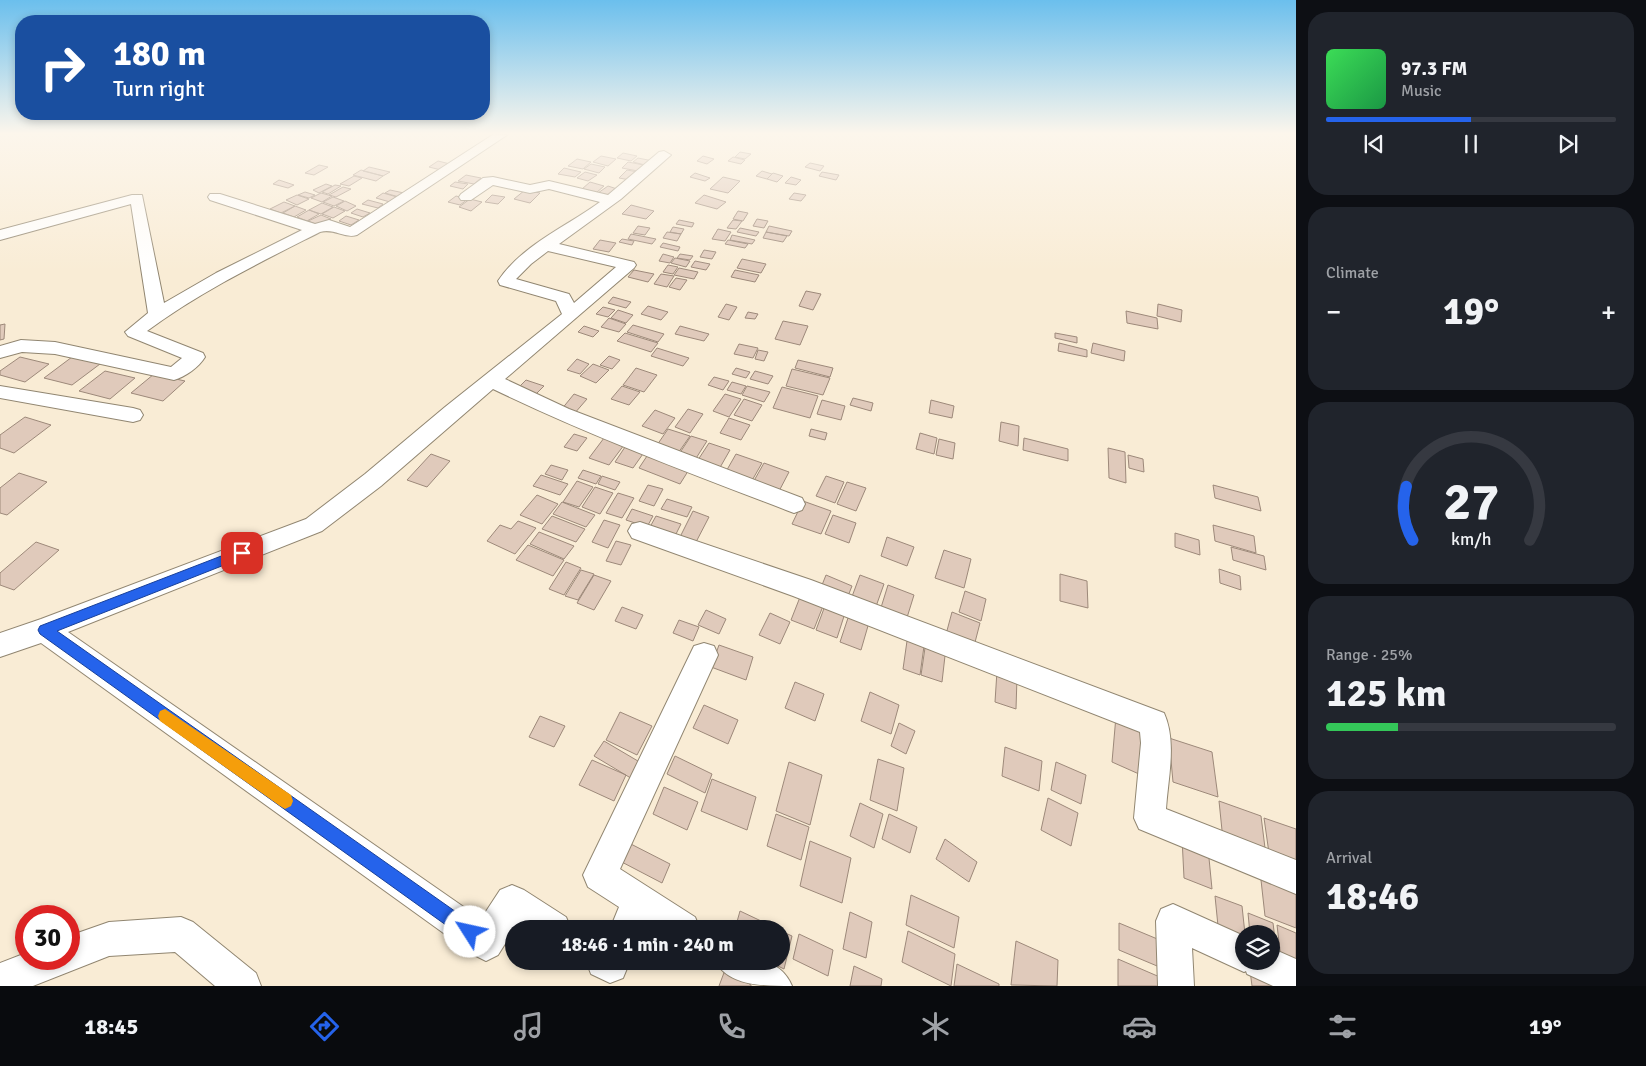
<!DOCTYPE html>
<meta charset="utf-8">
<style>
:root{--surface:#171b24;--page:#20242c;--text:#f1f3f6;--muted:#9ea1a6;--line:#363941;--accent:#2563eb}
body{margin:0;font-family:Signika,sans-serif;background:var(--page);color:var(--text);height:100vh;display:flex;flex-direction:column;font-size:19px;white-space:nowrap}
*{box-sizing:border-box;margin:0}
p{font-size:16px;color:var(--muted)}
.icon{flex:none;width:28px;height:28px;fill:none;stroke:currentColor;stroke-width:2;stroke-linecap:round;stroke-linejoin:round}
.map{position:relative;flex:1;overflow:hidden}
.drawer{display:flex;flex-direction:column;gap:12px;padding:12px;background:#0d0f14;width:350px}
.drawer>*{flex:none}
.guide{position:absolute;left:15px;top:15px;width:475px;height:105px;border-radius:20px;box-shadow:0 2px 8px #0003;background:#1a4fa0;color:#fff;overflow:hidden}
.buttons{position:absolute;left:1235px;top:925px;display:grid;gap:10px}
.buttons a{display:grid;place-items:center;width:45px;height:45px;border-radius:50%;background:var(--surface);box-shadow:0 2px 8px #0003;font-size:25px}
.speed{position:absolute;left:15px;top:905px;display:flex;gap:10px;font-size:25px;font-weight:700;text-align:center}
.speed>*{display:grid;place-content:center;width:65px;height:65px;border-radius:50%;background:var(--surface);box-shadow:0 2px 8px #0003;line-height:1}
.speed .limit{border:8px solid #d22;background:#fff;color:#111}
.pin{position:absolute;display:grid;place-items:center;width:42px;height:42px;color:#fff;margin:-21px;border-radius:10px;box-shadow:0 2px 8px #0006}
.me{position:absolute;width:55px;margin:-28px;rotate:305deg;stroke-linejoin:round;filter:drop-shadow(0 0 4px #0008)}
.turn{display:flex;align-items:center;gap:18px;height:105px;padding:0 15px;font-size:22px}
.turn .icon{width:65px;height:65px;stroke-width:2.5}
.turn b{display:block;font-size:35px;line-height:42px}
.big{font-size:38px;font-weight:700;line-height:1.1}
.drawer .tile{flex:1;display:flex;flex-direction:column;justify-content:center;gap:8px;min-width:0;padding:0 18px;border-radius:20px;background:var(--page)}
.drawer .dial{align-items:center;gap:0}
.dial svg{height:130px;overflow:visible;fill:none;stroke:var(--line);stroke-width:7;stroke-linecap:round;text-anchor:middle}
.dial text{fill:var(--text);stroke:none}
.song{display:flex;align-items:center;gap:15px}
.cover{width:60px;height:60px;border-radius:8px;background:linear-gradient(135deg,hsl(130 70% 55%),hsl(140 70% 35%))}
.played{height:5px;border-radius:2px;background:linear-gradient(90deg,var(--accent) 50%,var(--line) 50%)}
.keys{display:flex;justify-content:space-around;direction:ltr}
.heat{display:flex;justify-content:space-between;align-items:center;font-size:28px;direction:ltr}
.charge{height:8px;border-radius:4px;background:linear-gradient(90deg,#34c759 25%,var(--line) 0)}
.trip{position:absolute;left:505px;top:920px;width:285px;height:50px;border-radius:25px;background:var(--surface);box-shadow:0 2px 8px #0003;font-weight:700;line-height:50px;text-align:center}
.menu{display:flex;height:80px;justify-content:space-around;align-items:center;background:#090b0e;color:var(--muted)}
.menu .icon{width:35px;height:35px}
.menu .current{color:var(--accent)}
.menu b{font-size:22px;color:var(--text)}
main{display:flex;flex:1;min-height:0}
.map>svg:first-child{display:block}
</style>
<main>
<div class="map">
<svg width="1296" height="986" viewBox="0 0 1296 986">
<rect width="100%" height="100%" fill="#f9ecd5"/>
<!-- building -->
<path fill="#e0cabb" stroke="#9d897a" d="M740,152L751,154L745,159L735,157Z
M623,153L637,156L631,161L617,158Z
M601,156L616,159L608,166L593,162Z
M703,156L714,159L707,164L697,161Z
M733,157L745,160L741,164L728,161Z
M638,158L653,161L649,166L633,162Z
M577,159L591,162L583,169L568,166Z
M438,161L454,165L445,171L429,167Z
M628,162L649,166L643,172L622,168Z
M810,163L824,166L820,171L805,167Z
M591,164L605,167L599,173L584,169Z
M319,165L328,167L314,175L305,173Z
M369,167L390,172L383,176L363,171Z
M564,168L581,172L575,177L558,174Z
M361,170L383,176L376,181L353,175Z
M627,170L638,172L630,180L619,178Z
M762,171L772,174L767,179L756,176Z
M585,172L597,175L588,181L577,178Z
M822,172L839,175L836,180L819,176Z
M695,173L710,178L705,181L690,177Z
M773,173L783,176L777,182L767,179Z
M466,175L481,178L474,184L458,181Z
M354,176L362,178L349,186L340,184Z
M723,177L740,181L728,193L710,189Z
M791,177L801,180L796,185L785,183Z
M279,180L294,185L288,188L273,184Z
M455,182L468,184L463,189L450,186Z
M590,182L604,186L596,193L582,189Z
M326,184L332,186L319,193L313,190Z
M335,185L341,186L328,194L322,192Z
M608,186L620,190L611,197L598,193Z
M343,187L351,189L336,197L329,195Z
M390,190L404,193L399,197L385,193Z
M525,190L540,193L530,203L514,199Z
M305,192L315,195L309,198L298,195Z
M321,193L332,196L322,202L311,198Z
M383,193L397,197L390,202L376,198Z
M794,193L806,195L801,201L789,199Z
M297,195L309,199L297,205L286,200Z
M492,195L505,197L498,204L485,202Z
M704,195L726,202L717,209L695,203Z
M456,196L468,199L460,205L448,202Z
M333,197L344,201L334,206L323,202Z
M470,199L482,202L471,211L459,207Z
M368,200L383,204L378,208L362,204Z
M345,201L356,206L347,211L336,206Z
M284,202L295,206L281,213L270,209Z
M322,203L333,207L321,214L309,210Z
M631,205L654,211L646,219L622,214Z
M295,206L306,210L294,217L283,213Z
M334,207L345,211L333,218L322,214Z
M357,209L370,213L363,217L351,213Z
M309,210L319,214L307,221L297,217Z
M738,211L748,213L743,221L733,219Z
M321,215L331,219L318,225L308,221Z
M346,216L359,220L351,225L339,221Z
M757,219L768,221L764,228L753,226Z
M679,220L694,223L692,227L676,224Z
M733,220L742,221L736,229L727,228Z
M638,226L650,228L645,235L633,233Z
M769,226L792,231L789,236L766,232Z
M673,227L684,229L681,234L670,232Z
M740,228L759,232L756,236L737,232Z
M718,229L731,232L725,241L712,239Z
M667,232L681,234L677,241L663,238Z
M766,232L787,236L783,242L763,238Z
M631,234L656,239L652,244L628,239Z
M732,235L755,240L752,244L730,240Z
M622,239L634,241L632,245L619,242Z
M600,240L616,243L609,252L593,249Z
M728,240L748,244L745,248L725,244Z
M663,243L680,247L678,251L660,247Z
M704,250L716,252L712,259L700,257Z
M663,254L674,257L670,263L659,261Z
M680,254L693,256L690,260L677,258Z
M675,258L690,261L686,267L671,263Z
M742,259L766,264L761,273L737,268Z
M695,261L710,264L706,270L691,267Z
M668,265L678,267L673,274L663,272Z
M679,268L698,272L694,279L674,275Z
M634,270L654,274L648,282L628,277Z
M735,270L759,275L755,282L731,277Z
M661,274L674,276L667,287L654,284Z
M676,278L687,280L680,290L669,287Z
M806,291L821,294L813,310L799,306Z
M613,297L631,302L626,308L608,303Z
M726,304L737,307L729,320L718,317Z
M1158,304L1182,310L1181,322L1157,316Z
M648,306L668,312L661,320L641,314Z
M603,307L615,310L608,317L596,314Z
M618,310L633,315L626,323L611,318Z
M1126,311L1157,318L1158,329L1127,323Z
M748,312L758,314L755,319L745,318Z
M609,318L626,324L619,332L601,327Z
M783,321L808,326L800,345L775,339Z
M5,324L4,339L0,340V325Z
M633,325L664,334L658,342L627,332Z
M584,326L599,331L593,337L578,332Z
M680,326L709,334L704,341L675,334Z
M625,333L658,343L651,352L617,341Z
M1055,333L1077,337V343L1055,338Z
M1059,343L1087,350V357L1058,351Z
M1093,343L1125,351L1124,361L1091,353Z
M739,344L758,348L753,358L734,354Z
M657,348L689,358L683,366L651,356Z
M758,350L768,352L764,361L755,359Z
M609,356L620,360L612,369L600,365Z
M20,357L49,364L25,382L0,375V371Z
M72,357L100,364L72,385L44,378Z
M577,359L589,364L580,374L567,370Z
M798,360L833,368L830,377L795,368Z
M593,364L609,370L596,383L580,376Z
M636,368L657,375L644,392L623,385Z
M736,368L750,372L746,378L732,374Z
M792,369L830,378L823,395L786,386Z
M105,371L135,378L110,399L79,391Z
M755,371L773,376L768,384L750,379Z
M154,374L185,381L163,401L131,393Z
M714,377L729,381L723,390L708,385Z
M526,380L544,386L536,394L518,388Z
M732,382L746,386L741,394L727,390Z
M622,386L640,392L629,405L611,399Z
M747,386L770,392L764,402L742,395Z
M782,387L818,396L810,418L773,408Z
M574,394L587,399L574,414L561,410Z
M725,394L741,399L729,417L713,411Z
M853,398L873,403L871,411L850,405Z
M744,399L762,405L752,421L734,415Z
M822,400L845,406L841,420L817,414Z
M931,400L954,406L952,418L929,413Z
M688,409L703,414L690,433L675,427Z
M655,410L675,418L663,434L642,426Z
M25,417L51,425L14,453L0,448V435Z
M729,418L750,425L741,440L720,433Z
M1001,422L1019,426L1018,446L999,441Z
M668,429L690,436L676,456L655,448Z
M811,429L827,433L825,440L809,436Z
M920,433L937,438L934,454L916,449Z
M574,434L587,438L577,451L564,447Z
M691,436L707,441L693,463L677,457Z
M604,438L624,445L609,465L589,458Z
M1024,438L1068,449V461L1023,450Z
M939,439L955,443L953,459L936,455Z
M709,443L730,450L718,471L696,463Z
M627,444L645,451L633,468L615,462Z
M1108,448L1125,452L1126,483L1109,478Z
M649,453L690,468L680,484L639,468Z
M431,454L450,461L427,487L407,480Z
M736,454L762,463L750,484L724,475Z
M1128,455L1143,459L1144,472L1129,468Z
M764,463L789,472L777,495L751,486Z
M551,465L568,470L562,480L545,474Z
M583,470L601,476L596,484L578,478Z
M19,473L47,482L7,515L0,513V488Z
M541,475L568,484L560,495L533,486Z
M602,476L620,482L615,490L598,484Z
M826,476L844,482L835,503L816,496Z
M577,481L593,487L579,507L563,502Z
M847,482L866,488L856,511L837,504Z
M648,485L663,489L654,506L639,501Z
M1213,485L1258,497L1261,511L1215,498Z
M595,487L613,493L600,514L582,507Z
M618,493L634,498L622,518L606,513Z
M537,495L558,504L542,524L520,515Z
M667,499L692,507L687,517L661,509Z
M803,501L831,511L821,534L792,524Z
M562,502L595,515L586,527L553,514Z
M632,509L653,516L647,527L626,520Z
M693,511L709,517L695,544L679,539Z
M833,515L856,523L849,543L825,534Z
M552,516L585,529L576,542L542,529Z
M656,516L681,524L675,536L650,527Z
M604,520L620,525L608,548L592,542Z
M518,521L536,528L515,554L487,541L500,525L511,529Z
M1213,525L1254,536L1256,553L1215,541Z
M539,532L574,546L564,559L530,544Z
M1175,533L1199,540L1200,555L1175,547Z
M887,537L914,547L907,566L881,556Z
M616,541L631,545L621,565L606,561Z
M36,542L59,550L14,590L0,585V573Z
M528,545L564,560L553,576L516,560Z
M1231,547L1264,556L1266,570L1233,560Z
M944,550L971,559L964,588L935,578Z
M566,562L581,568L564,595L549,589Z
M1219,569L1240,576L1241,590L1220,583Z
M581,570L594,574L578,600L565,596Z
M1060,574L1087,581L1088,608L1060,601Z
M594,575L611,581L594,610L577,603Z
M826,575L852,586L846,601L820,590Z
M860,575L884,584L874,612L850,602Z
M888,585L914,595L905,624L879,614Z
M965,591L986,599L981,621L959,612Z
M802,592L825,601L814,629L791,620Z
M826,603L846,610L837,638L816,630Z
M622,607L643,615L636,629L615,621Z
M706,610L726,619L719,634L698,625Z
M850,612L870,619L861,650L840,642Z
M952,612L980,623L973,650L945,638Z
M770,613L790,622L780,644L759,635Z
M679,620L699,627L693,641L673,633Z
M908,634L925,639L920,675L903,669Z
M926,641L946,647L942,682L921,675Z
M719,645L753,657L746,680L711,667Z
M997,671L1017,677L1016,709L995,702Z
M795,682L824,694L815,721L785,708Z
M870,692L899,705L891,734L861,721Z
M704,705L738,720L728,744L693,728Z
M620,712L652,726L637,755L606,740Z
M540,716L565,726L554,747L529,737Z
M1116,716L1151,730L1148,778L1112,762Z
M899,723L915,731L906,754L891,746Z
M1169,738L1212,752L1218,797L1173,782Z
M604,741L643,764L634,780L594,756Z
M1005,747L1042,761L1039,791L1002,776Z
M675,756L712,774L705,793L667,774Z
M878,759L904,768L897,811L870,800Z
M592,760L626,775L614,801L579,785Z
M789,762L822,775L810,825L776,811Z
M1056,762L1086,775L1081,804L1051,790Z
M712,779L756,797L747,830L701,811Z
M664,787L698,802L687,830L653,814Z
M1048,798L1078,813L1071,846L1041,830Z
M1219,801L1261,816L1266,856L1223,840Z
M860,803L883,814L874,848L850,836Z
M776,814L809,827L801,860L767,846Z
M889,814L917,827L910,853L882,839Z
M1264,818L1296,829V870L1270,860Z
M1182,838L1208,848L1212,889L1184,878Z
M945,839L977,862L969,882L936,859Z
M625,841L670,864L662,883L616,859Z
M810,841L851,858L842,903L800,886Z
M1260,871L1296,885V928L1265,916Z
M911,895L959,917L954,948L906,925Z
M1215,896L1242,906L1245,934L1244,946L1219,936Z
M740,911L778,929H735Z
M850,912L872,922L866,958L843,949Z
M1248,913L1273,923L1278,963L1271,960V934H1250Z
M1119,923L1167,943L1169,971L1119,950Z
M1277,925L1296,933V973L1282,967Z
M781,931L792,936L784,969L768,961H781Z
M908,931L955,954L951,986L902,962Z
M799,934L833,950L828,976L793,959Z
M1016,941L1058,960L1057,986L1011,985Z
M1118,959L1169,981V986H1118Z
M1249,963L1296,982V986H1252Z
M957,964L999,984V986H954Z
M854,966L882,979L881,986H850Z
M725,970L751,985V986H719Z"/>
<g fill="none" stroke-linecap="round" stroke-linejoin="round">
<!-- minor casing -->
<g stroke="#918671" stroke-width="2">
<path id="minor" d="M494,134L507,135L357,235C344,239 335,228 320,232C261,262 201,291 147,331L203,353L205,357C199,367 185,377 174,380L55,354L22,352L0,358V346L21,340L55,342L171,367L182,358L128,336L125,332L148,313L131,204L0,240V230L132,195H142L164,303L216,273L302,230L210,200L208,197L210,194H220L315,224L329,220L350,227Z
M664,151L671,155L621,199L559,244L634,262L636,265L634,268L505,379L569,409L802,498L805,504L802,510L794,513L786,510C687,472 588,435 493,389L381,486L322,531L68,632L481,919L500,890L512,885L524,890L566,917L571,929H523L517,925L498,955L486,961L474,955L41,643L0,657V633L41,619L306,519L365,474L445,407L562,314L556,301L500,285L498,281C522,245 566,227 600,202L549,189L530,193L493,185L471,200H461L459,197L461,194L483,178L493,177L530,185L549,181L608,195L659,152ZM548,251L616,267L574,303L569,294L516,279L531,264Z
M0,386L133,408L140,410L143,415L140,420L133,422L0,398Z
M640,522L811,580L1164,713C1177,742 1168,778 1166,809L1296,860V894L1139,829L1134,818L1141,743L1140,732L793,596L632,538L628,531L632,524Z
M704,643L714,646L718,655L620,869L695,917L700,929H652L646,925L645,929H610L619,907L588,887L583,875L694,646Z
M1173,904L1244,936V961H1271V948L1296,959V986H1273L1247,974L1246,971L1244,972L1192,948L1194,986H1158L1156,921L1161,909Z
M181,917L193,922L256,973L261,986H215L175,952L109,956L33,986H0V963L26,953V959H69V936L109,922Z
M586,961H630L623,978L610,983L591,974Z
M715,961C745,961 778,953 792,986C762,986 729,986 715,961Z"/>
</g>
<!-- minor -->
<use href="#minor" fill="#fff" fill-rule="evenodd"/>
</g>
<!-- sky -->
<linearGradient id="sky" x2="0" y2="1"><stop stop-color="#6bbfed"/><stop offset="0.49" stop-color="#fcf6ec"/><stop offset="1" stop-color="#fcf6ec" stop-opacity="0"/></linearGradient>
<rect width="1296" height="272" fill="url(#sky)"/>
<!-- route -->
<path fill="#2563eb" stroke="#184099" d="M242,548L247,549L248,553L247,556L57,631L476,926L479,932L476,938L470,941L464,938L40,634L38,630L40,626Z"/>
<!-- slow -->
<path fill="#f59e0b" d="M165,709L291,795L293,801L291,806L285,809L280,806L160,721L158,716L160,711Z"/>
</svg>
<div class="buttons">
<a><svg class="icon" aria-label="layers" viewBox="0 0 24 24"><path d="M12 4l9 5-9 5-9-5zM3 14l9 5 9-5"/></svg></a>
</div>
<div class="speed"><div class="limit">30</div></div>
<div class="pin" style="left:242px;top:553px;background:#d93025"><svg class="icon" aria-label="arrive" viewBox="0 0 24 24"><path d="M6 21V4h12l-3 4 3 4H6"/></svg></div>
<svg class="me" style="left:470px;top:932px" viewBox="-20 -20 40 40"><circle r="19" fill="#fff"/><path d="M0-13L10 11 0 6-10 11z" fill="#2563eb"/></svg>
<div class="trip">18:46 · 1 min · 240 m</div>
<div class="guide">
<div class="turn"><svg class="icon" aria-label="right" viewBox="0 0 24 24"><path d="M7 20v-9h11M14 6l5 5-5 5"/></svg><div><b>180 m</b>Turn right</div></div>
</div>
</div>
<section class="drawer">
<div class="tile">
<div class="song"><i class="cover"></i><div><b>97.3 FM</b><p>Music</p></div></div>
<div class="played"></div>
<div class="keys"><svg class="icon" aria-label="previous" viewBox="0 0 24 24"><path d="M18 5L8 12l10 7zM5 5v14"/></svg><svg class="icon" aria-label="pause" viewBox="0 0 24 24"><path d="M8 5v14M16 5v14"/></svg><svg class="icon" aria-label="next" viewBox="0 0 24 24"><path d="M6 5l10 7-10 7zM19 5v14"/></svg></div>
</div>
<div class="tile"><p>Climate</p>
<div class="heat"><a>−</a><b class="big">19°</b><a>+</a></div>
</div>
<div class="tile dial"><svg viewBox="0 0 100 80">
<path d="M14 69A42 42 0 1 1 86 69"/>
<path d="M14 69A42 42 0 0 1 10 36" stroke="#2563eb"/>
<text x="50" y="56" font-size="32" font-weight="700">27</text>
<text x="50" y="72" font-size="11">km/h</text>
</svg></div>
<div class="tile"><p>Range · 25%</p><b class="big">125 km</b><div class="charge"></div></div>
<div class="tile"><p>Arrival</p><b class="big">18:46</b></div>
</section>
</main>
<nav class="menu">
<b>18:45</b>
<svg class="icon current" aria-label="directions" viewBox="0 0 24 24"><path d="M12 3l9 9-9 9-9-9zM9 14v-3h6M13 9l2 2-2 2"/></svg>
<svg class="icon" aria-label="music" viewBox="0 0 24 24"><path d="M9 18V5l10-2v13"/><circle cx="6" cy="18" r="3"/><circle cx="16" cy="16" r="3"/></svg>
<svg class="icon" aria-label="phone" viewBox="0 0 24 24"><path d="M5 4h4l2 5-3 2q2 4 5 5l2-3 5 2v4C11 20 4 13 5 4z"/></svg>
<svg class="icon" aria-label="climate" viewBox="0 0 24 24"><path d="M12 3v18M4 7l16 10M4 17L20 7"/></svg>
<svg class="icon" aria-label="car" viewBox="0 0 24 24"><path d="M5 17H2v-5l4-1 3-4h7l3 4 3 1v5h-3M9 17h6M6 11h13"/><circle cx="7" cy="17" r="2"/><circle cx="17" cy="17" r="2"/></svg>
<svg class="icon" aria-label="filters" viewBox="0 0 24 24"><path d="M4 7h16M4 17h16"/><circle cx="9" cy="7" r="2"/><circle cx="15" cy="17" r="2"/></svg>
<b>19°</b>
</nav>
